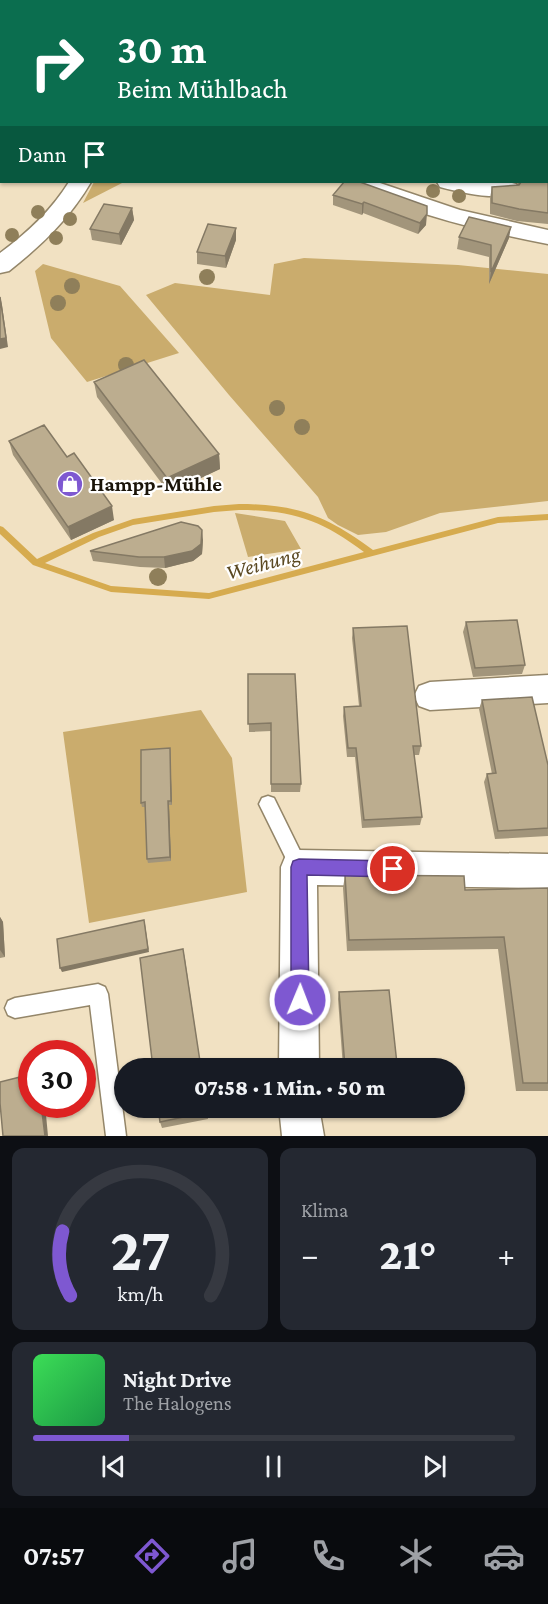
<!DOCTYPE html>
<html lang="de">
<meta charset="utf-8">
<style>
:root{--surface:#171b24;--page:#242831;--text:#f1f3f6;--muted:#9ea1a6;--line:#363941;--accent:#7e58d1}
body{margin:0;font-family:"Crimson Pro",serif;background:var(--page);color:var(--text);height:100vh;display:flex;flex-direction:column;font-size:22px;white-space:nowrap}
*{box-sizing:border-box;margin:0}
p{font-size:20px;color:var(--muted)}
.icon{flex:none;width:33px;height:33px;fill:none;stroke:currentColor;stroke-width:2;stroke-linecap:round;stroke-linejoin:round}
.map{position:relative;height:1136px;overflow:hidden}
.details{display:flex;flex-direction:column;gap:12px;padding:12px;background:#0d0f14;flex:1}
.details>*{flex:none}
.top-card{position:absolute;left:0px;top:0px;width:549px;height:183px;box-shadow:0 2px 4px #0004;background:#0b6e4f;color:#fff;overflow:hidden}
.speed{position:absolute;left:18px;top:1040px;display:flex;gap:12px;font-size:30px;font-weight:700;text-align:center}
.speed>*{display:grid;place-content:center;width:78px;height:78px;border-radius:50%;background:var(--surface);box-shadow:0 2px 4px #0004;line-height:1}
.speed .limit{border:9px solid #d22;background:#fff;color:#111}
.pin{position:absolute;display:grid;place-items:center;width:51px;height:51px;color:#fff;margin:-26px;border:3px solid #fff;border-radius:50%;box-shadow:0 2px 6px #0007}
.me{position:absolute;width:66px;margin:-33px;rotate:1deg;stroke-linejoin:round;filter:drop-shadow(0 0 4px #0008)}
.turn{display:flex;align-items:center;gap:21px;height:126px;padding:0 18px;font-size:27px}
.turn .icon{width:78px;height:78px;stroke-width:2.5}
.turn b{display:block;font-size:42px;line-height:51px}
.then{display:flex;align-items:center;height:57px;padding:0 18px;background:#0003;gap:12px;font-size:22px}
.big{font-size:45px;font-weight:800;line-height:1.1}
.details .tile{flex:1;display:flex;flex-direction:column;justify-content:center;gap:9px;min-width:0;padding:0 21px;border-radius:12px;background:var(--page)}
.details .dial{align-items:center;gap:0}
.dial svg{height:156px;overflow:visible;fill:none;stroke:var(--line);stroke-width:7;stroke-linecap:round;text-anchor:middle}
.dial text{fill:var(--text);stroke:none}
.song{display:flex;align-items:center;gap:18px}
.cover{width:72px;height:72px;border-radius:9px;background:linear-gradient(135deg,hsl(130 70% 55%),hsl(140 70% 35%))}
.played{height:6px;border-radius:3px;background:linear-gradient(90deg,var(--accent) 20%,var(--line) 20%)}
.keys{display:flex;justify-content:space-around;direction:ltr}
.heat{display:flex;justify-content:space-between;align-items:center;font-size:33px;direction:ltr}
.details .tiles{flex:1;display:grid;gap:12px;grid-template-columns:1fr 1fr}
.tile:last-child{grid-column:span 2}
.trip{position:absolute;left:114px;top:1058px;width:351px;height:60px;border-radius:30px;background:var(--surface);box-shadow:0 2px 4px #0004;font-weight:800;line-height:60px;text-align:center}
.dock{display:flex;height:96px;justify-content:space-around;align-items:center;background:#090b0e;color:var(--muted)}
.dock .icon{width:42px;height:42px}
.dock .current{color:var(--accent)}
.dock b{font-size:27px;color:var(--text)}
.map>svg:first-child{display:block}
</style>
<div class="map">
<svg width="548" height="1136" viewBox="0 0 548 1136">
<rect width="100%" height="100%" fill="#f1e1c2"/>
<!-- green -->
<path fill="#caac6d" d="M94,182H124L83,203Z
M304,258L458,265L548,274V501L440,513L386,532L358,535L338,525L328,518L318,497L229,395L146,295L175,283L270,295L274,264Z
M43,264L120,286L179,353L87,382L51,338L35,271Z
M235,513L285,521L301,549L248,557Z
M201,710L232,758L247,892L89,923L63,732Z"/>
<g fill="none" stroke-linecap="round" stroke-linejoin="round">
<!-- stream -->
<path fill="#d6ab4f" fill-rule="evenodd" d="M239,504C297,504 327,516 373,550L498,517L548,514V520L498,523L209,599L111,592L33,565L0,534V526L3,527L37,559L93,533L133,519L214,506ZM239,510C293,510 321,520 364,552L209,593L111,586L45,563L99,537L133,525L214,512Z"/>
<!-- lane casing -->
<g stroke="#948669" stroke-width="3">
<path id="lane" d="M268,796L274,798L305,861L308,867L305,873L299,876L293,873L262,810L259,804L262,798Z
M98,984L105,987L108,994L126,1136H106L90,1005L15,1018L8,1015L5,1008L8,1001L15,998Z"/>
</g>
<!-- street casing -->
<g stroke="#948669" stroke-width="3">
<path id="street" d="M242,0H261L241,2Z
M0,31H2V44L0,43Z
M0,65H2V77H0Z
M0,159H2V173H0Z
M69,182H91C70,218 42,245 9,271L0,273V253C27,233 51,211 69,182Z
M348,182H377L460,210L548,230V244C480,231 415,214 351,187Z
M437,182H508L516,184L519,189L516,194C493,200 463,193 440,187Z
M548,675V703L430,710L419,706L414,696L419,686L430,682Z
M299,850L548,854V888L317,885L319,1068H279L281,867L286,855Z
M279,1107H319L324,1136H282Z"/>
</g>
<!-- lane -->
<use href="#lane" fill="#fff" fill-rule="evenodd"/>
<!-- street -->
<use href="#street" fill="#fff" fill-rule="evenodd"/>
</g>
<!-- trees -->
<g fill="#8f7f5a">
<circle cx="433" cy="191" r="7"/>
<circle cx="459" cy="196" r="7"/>
<circle cx="38" cy="212" r="7"/>
<circle cx="70" cy="219" r="7"/>
<circle cx="12" cy="235" r="7"/>
<circle cx="56" cy="238" r="7"/>
<circle cx="207" cy="277" r="8"/>
<circle cx="72" cy="286" r="8"/>
<circle cx="58" cy="303" r="8"/>
<circle cx="126" cy="365" r="8"/>
<circle cx="277" cy="408" r="8"/>
<circle cx="302" cy="427" r="8"/>
<circle cx="158" cy="577" r="9"/>
</g>
<!-- wall -->
<path fill="#a2957b" d="M0,0L62,2H2V10L0,9Z
M0,76H2V143H0Z
M548,176V224L517,221L490,214V198L492,187L518,185L517,182H513H548Z
M344,182L426,225L418,234L363,213L362,215L333,205V195Z
M132,208L134,220L121,245L92,240L90,229Z
M236,228V240L226,268L197,264V252Z
M459,237L509,238L489,284V257L457,249Z
M94,382L219,454L220,469L169,493L97,397Z
M9,441L67,457L114,520L71,540L13,455Z
M203,540L202,554L193,561L165,568L140,567L93,561L90,551Z
M466,622L525,665L522,674L473,677L463,632Z
M353,628L421,746L419,755H414L422,817L420,825L362,828L355,757H347L343,716L344,707L359,706L352,638Z
M248,674L301,784L300,792H271V731L249,732Z
M482,700L548,765V836L495,839L484,782L487,774H492L479,709Z
M170,748L172,805H169L171,861L148,863L147,859L146,807H142L141,803Z
M345,875L465,890L548,888V1091H516L498,949L347,951L343,888Z
M0,917L3,922L5,957L0,958Z
M339,992L397,1064L395,1068H343L338,999Z
M207,1107L208,1119L162,1128L160,1122Z"/>
<!-- shaded-wall -->
<path fill="#847964" d="M224,0H235L234,2H223Z
M364,202L363,213L362,215V204Z
M132,208L134,220L121,245L119,234Z
M427,214L426,225L418,234L420,223Z
M511,227L509,238L489,284L491,272Z
M236,228V240L226,268L225,256Z
M0,296L2,305L8,347L0,349Z
M219,454L220,469L169,493L167,478Z
M112,506L114,520L71,540L68,527Z
M202,530L203,540L202,554L193,561L165,568L164,557Z
M170,748V753L172,805L171,801Z
M168,801L169,805L171,861L170,857Z
M0,917L3,922L5,957L0,950Z
M145,924L149,952L62,972L60,968Z
M183,949L185,959L201,1068Z
M41,1104H45L48,1136H45Z"/>
<!-- building -->
<path fill="#bcad8f" stroke="#847964" stroke-width="1.5" d="M1,0H59L62,2H3Z
M191,0H224L223,2H189Z
M266,0H292V2H265Z
M0,76H2V134L0,133Z
M548,174V213L519,209L492,203V187L519,185L521,182H548Z
M344,182H360L427,206V214L420,223L364,202L362,204L333,195Z
M104,204L132,208L119,234L90,229Z
M469,217L511,227L491,272V245L459,237Z
M208,224L236,228L225,256L197,252Z
M0,297L6,338L0,339Z
M144,360L219,454L167,478L94,382Z
M44,425L67,457L74,453L112,506L68,527L9,441Z
M181,522L198,526L202,530L201,544L192,551L164,557H139L90,551Z
M517,620L525,665L475,668L466,622Z
M407,626L421,746H413L422,817L364,820L356,748H348L344,707L361,706L353,628Z
M248,674H295L301,784H271V723L248,724Z
M532,697L548,765V828L498,831L487,774L496,773L482,700Z
M170,748L171,801H168L170,857L147,859L145,802L141,803V750Z
M345,875L464,876L465,890L548,888V1083H523L504,937L349,940Z
M144,920L148,949L60,968L57,939Z
M183,949L201,1068H153L140,958Z
M389,990L397,1064L345,1067L339,992Z
M32,1074V1104H41L45,1136H3L0,1103V1082Z
M158,1107H206L207,1112L160,1122Z"/>
<!-- route -->
<path fill="#7e58d1" stroke="#523988" stroke-width="1.5" d="M299,859L393,861L399,863L401,869L399,874L393,877L307,875L309,1000L306,1007L300,1009L294,1007L291,1000V867L293,861Z"/>
<!-- icons -->
<defs>
<g id="shop-disc" transform="scale(1.35)"><circle r="9.5" fill="#7e58d1" stroke="#fff"/><path d="M-5-2.5h2.3a2.7 3.5 0 0 1 5.4 0H5L5.5 6h-11ZM-1.5-2.5h3a1.5 2.3 0 0 0-3 0Z" fill="#fff"/></g>
</defs>
<g fill-rule="evenodd">
<use href="#shop-disc" x="70" y="484"/>
</g>
<g text-anchor="middle" dominant-baseline="central" stroke-width="4.5" stroke-linejoin="round" paint-order="stroke">
<!-- poi labels -->
<g font-size="21" font-weight="bold" fill="#1a1409" stroke="#fff" text-anchor="start">
<text x="90" y="484">Hampp-Mühle</text>
</g>
<!-- water labels -->
<g font-size="22" font-style="italic" fill="#5b4922" stroke="#fff">
<text transform="translate(263 563) rotate(-15)">Weihung</text>
</g>
</g>
</svg>
<div class="speed"><div class="limit">30</div></div>
<div class="pin" style="left:393px;top:869px;background:#d93025"><svg class="icon" aria-label="arrive" viewBox="0 0 24 24"><path d="M6 21V4h12l-3 4 3 4H6"/></svg></div>
<svg class="me" style="left:300px;top:1000px" viewBox="-20 -20 40 40"><circle r="17" fill="#7e58d1" stroke="#fff" stroke-width="3"/><path d="M0-11L8 9 0 5-8 9z" fill="#fff"/></svg>
<div class="trip">07:58 · 1 Min. · 50 m</div>
<div class="top-card">
<div class="turn"><svg class="icon" aria-label="right" viewBox="0 0 24 24"><path d="M7 20v-9h11M14 6l5 5-5 5"/></svg><div><b>30 m</b>Beim Mühlbach</div></div>
<div class="then">Dann<svg class="icon" aria-label="arrive" viewBox="0 0 24 24"><path d="M6 21V4h12l-3 4 3 4H6"/></svg></div>
</div>
</div>
<section class="details">
<div class="tiles">
<div class="tile dial"><svg viewBox="0 0 100 80">
<path d="M14 69A42 42 0 1 1 86 69"/>
<path d="M14 69A42 42 0 0 1 10 36" stroke="#7e58d1"/>
<text x="50" y="56" font-size="32" font-weight="700">27</text>
<text x="50" y="72" font-size="11">km/h</text>
</svg></div>
<div class="tile"><p>Klima</p>
<div class="heat"><a>−</a><b class="big">21°</b><a>+</a></div>
</div>
<div class="tile">
<div class="song"><i class="cover"></i><div><b>Night Drive</b><p>The Halogens</p></div></div>
<div class="played"></div>
<div class="keys"><svg class="icon" aria-label="previous" viewBox="0 0 24 24"><path d="M18 5L8 12l10 7zM5 5v14"/></svg><svg class="icon" aria-label="pause" viewBox="0 0 24 24"><path d="M8 5v14M16 5v14"/></svg><svg class="icon" aria-label="next" viewBox="0 0 24 24"><path d="M6 5l10 7-10 7zM19 5v14"/></svg></div>
</div>
</div>
</section>
<nav class="dock">
<b>07:57</b>
<svg class="icon current" aria-label="directions" viewBox="0 0 24 24"><path d="M12 3l9 9-9 9-9-9zM9 14v-3h6M13 9l2 2-2 2"/></svg>
<svg class="icon" aria-label="music" viewBox="0 0 24 24"><path d="M9 18V5l10-2v13"/><circle cx="6" cy="18" r="3"/><circle cx="16" cy="16" r="3"/></svg>
<svg class="icon" aria-label="phone" viewBox="0 0 24 24"><path d="M5 4h4l2 5-3 2q2 4 5 5l2-3 5 2v4C11 20 4 13 5 4z"/></svg>
<svg class="icon" aria-label="climate" viewBox="0 0 24 24"><path d="M12 3v18M4 7l16 10M4 17L20 7"/></svg>
<svg class="icon" aria-label="car" viewBox="0 0 24 24"><path d="M5 17H2v-5l4-1 3-4h7l3 4 3 1v5h-3M9 17h6M6 11h13"/><circle cx="7" cy="17" r="2"/><circle cx="17" cy="17" r="2"/></svg>
</nav>
